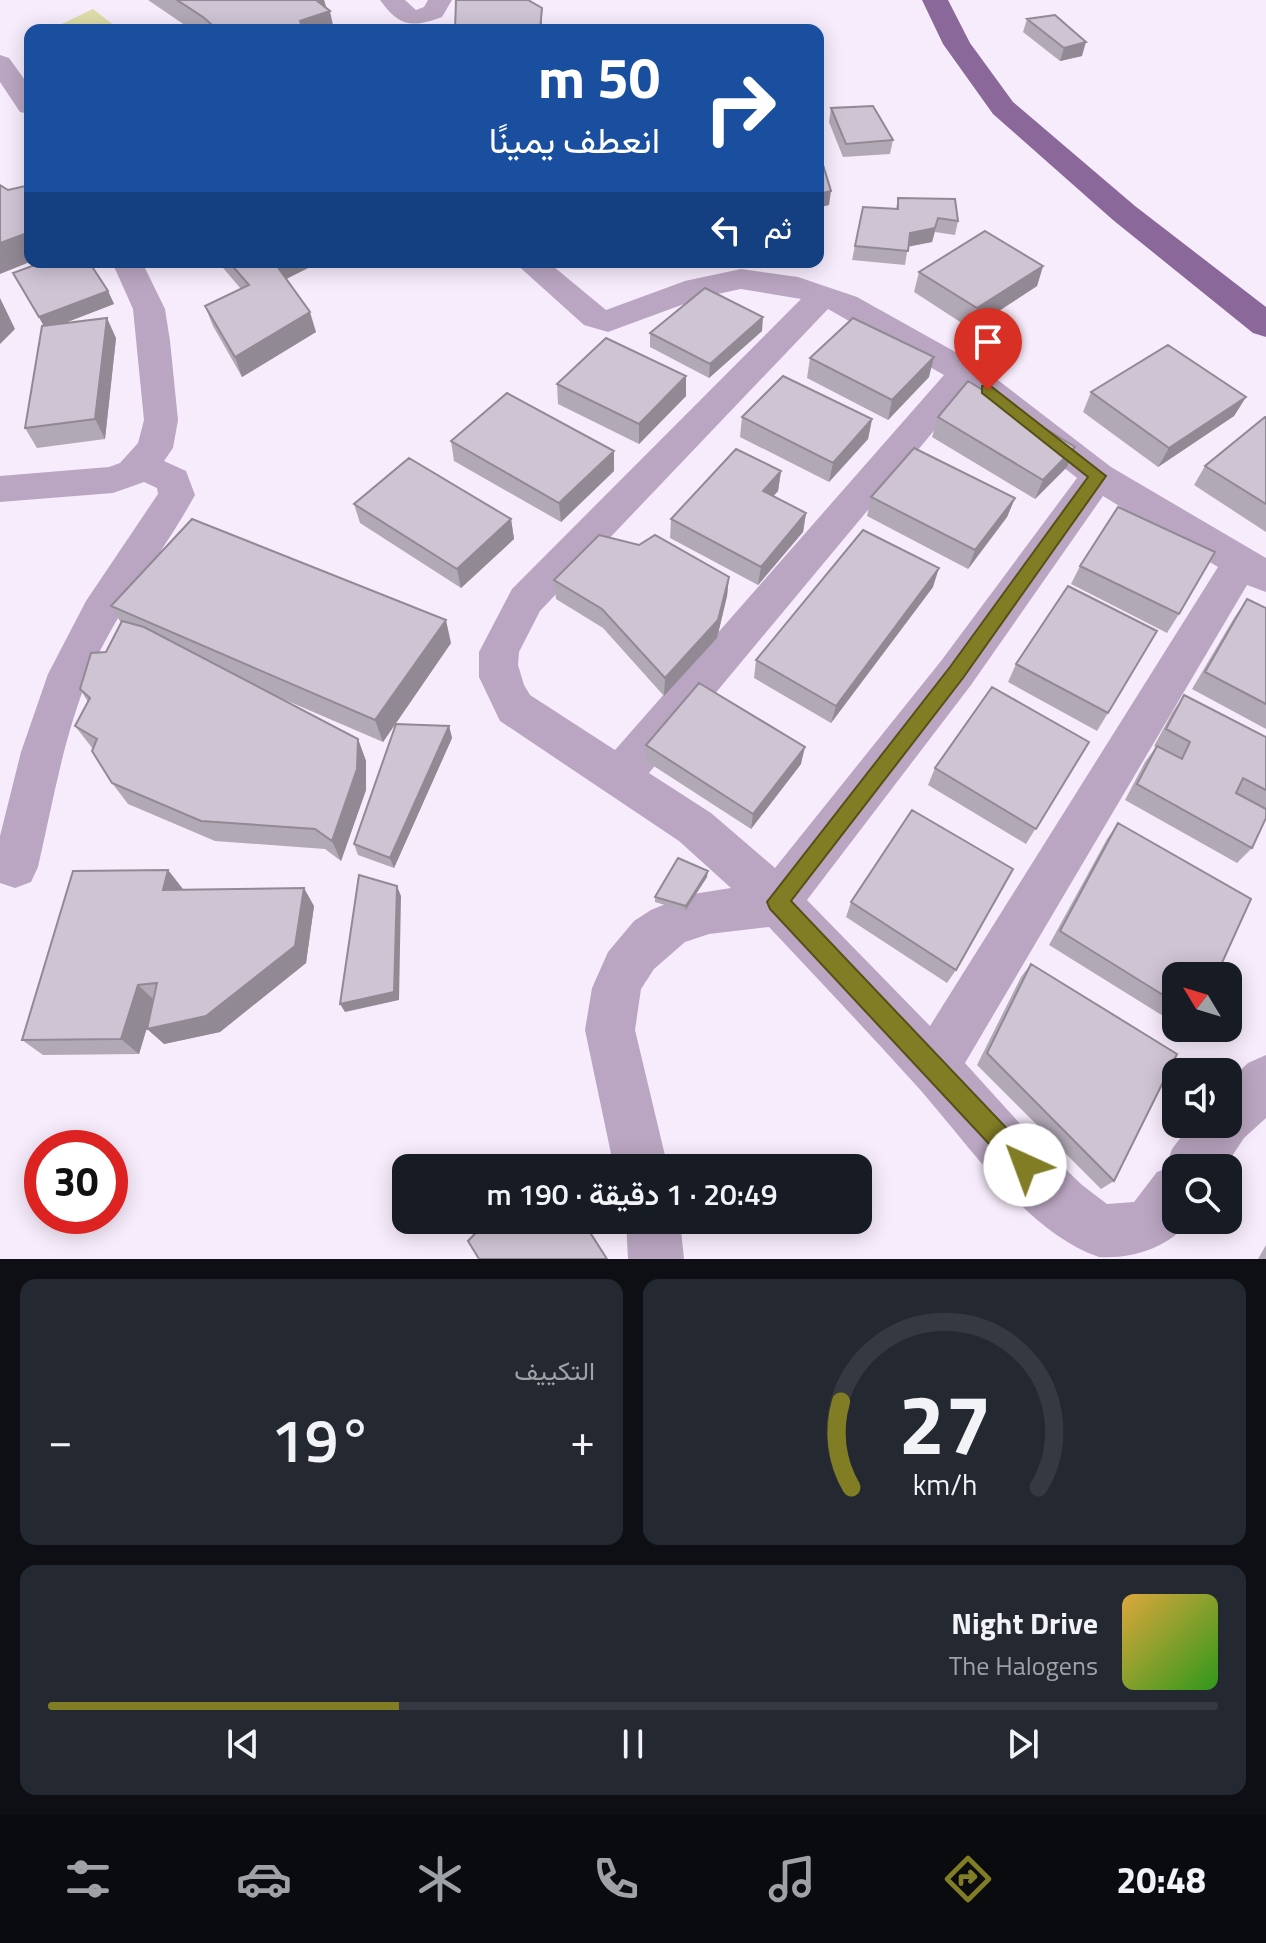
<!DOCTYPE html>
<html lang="ar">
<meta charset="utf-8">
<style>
:root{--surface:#171b24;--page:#242831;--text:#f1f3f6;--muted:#9ea1a6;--line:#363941;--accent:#817d24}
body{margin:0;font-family:"Titillium Web",Vazirmatn,sans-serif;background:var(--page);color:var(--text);direction:rtl;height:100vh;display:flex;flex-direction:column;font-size:30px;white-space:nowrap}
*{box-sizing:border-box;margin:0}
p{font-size:26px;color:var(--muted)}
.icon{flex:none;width:44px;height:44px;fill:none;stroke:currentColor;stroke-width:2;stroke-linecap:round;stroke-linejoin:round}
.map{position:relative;height:1259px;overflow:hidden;direction:ltr}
.side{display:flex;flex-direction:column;gap:20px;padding:20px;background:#0d0f14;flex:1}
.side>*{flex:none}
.guide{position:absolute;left:24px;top:24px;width:800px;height:244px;border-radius:16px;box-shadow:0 4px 20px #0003;direction:rtl;background:#1a4fa0;color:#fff;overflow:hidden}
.needle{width:52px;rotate:308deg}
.tools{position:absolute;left:1162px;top:962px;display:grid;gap:16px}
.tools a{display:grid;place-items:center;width:80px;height:80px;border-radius:16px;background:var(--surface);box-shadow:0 4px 20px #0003;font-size:40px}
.speed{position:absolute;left:24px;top:1130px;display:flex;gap:16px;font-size:40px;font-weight:700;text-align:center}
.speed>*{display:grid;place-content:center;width:104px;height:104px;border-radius:50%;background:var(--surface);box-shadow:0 4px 20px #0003;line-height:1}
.speed .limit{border:12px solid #d22;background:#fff;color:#111}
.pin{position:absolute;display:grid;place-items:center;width:68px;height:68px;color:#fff;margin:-82px -34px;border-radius:50% 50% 50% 0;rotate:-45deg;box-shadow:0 0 8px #0007}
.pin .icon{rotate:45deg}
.me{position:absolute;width:88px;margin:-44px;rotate:317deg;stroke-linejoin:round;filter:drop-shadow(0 0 6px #0008)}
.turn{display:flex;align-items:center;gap:28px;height:168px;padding:0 32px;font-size:36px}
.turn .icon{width:104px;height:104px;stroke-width:2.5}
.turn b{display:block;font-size:56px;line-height:68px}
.then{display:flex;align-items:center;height:76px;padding:0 32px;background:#0003;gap:16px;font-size:30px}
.big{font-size:60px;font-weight:600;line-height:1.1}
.side .widget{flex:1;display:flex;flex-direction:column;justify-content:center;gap:12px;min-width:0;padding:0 28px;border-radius:16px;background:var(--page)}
.side .dial{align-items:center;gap:0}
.dial svg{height:208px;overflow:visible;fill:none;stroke:var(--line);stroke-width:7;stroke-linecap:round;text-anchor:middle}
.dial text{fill:var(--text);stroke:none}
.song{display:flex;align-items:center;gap:24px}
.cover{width:96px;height:96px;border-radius:12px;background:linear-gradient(135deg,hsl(40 70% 55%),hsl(110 70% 35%))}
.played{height:8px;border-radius:4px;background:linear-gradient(90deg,var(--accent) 30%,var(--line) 30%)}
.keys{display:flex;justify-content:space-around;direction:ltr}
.heat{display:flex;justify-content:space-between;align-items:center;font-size:44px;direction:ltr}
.side .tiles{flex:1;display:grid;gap:20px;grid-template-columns:1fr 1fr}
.widget:last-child{grid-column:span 2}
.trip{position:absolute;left:392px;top:1154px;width:480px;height:80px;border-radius:16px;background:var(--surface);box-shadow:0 4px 20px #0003;font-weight:600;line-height:80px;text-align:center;direction:rtl}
.menu{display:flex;height:128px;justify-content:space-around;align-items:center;background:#090b0e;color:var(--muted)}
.menu .icon{width:56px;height:56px}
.menu .current{color:var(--accent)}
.menu b{font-size:36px;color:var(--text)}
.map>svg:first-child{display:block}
</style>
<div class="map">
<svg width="1266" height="1259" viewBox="0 0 1266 1259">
<rect width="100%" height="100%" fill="#f7ecfc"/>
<!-- green -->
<path fill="#dedda9" d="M93,9L120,30H49Z"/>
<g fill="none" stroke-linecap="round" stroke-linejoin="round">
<!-- minor -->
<path fill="#baa6c2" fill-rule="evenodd" d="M380,0H405L416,10L424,7L428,0H452L442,17C412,28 399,27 380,0Z
M0,55L9,58L30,87V114L20,112L0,82Z
M112,262H142L165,309L170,341L178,420L173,448L164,461L186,471L195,495C162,555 117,609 90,673C64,734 53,802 38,867L31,882L15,888L0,883V836L21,752L48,674L86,601L158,494L157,488L144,482L113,493L0,502V476L109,467L120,463L138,443L144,420L133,309Z
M514,262H548L606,310L685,281L741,269L798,277L857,297L977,364L1111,467L1266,558V592L1247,585L965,1063L1034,1139L1082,1185L1107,1204L1134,1202L1157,1172L1165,1169L1172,1149L1191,1124H1228V1082L1248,1063L1266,1055V1118L1244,1138L1224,1168H1176V1220H1189C1171,1247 1133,1259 1099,1257C1025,1232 966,1140 914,1083C867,1031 818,979 769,927L709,934L685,942L654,969L641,989L635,1030L668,1168H614L585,1030L592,988L608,952L634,921L651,910L687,895L731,888L679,841L500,721L479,677V652L512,589L801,299L741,289L703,297L608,332L584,325ZM828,309L944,375L615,750L530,695L524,685L518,665L519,652L540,611ZM967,391L1077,478L941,661L775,868L711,813L649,773ZM1103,496L1218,567L930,1026L807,900L971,685Z
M626,1220H680L684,1259H628Z"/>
<!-- major -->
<path fill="#8b689a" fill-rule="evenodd" d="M922,0H948L970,43L1013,102L1135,206L1266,307V337L1253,333L1113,220L993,114L943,44Z"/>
</g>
<!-- wall -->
<path fill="#b2a9b6" d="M148,0H324L334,30H192Z
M1027,19L1082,56L1060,61L1023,32Z
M831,108L893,140L890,154L843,157L829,122Z
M898,198L958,221L955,235L935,232L932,242L908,246L905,265L852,260L863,207L896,209Z
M218,262H320L286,279L316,332L242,377L213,326L205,306L241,289Z
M1043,266L1037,286L971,329L914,292L919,272Z
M13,273L108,291L114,304L65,323L116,338L105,439L37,448L25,428L44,326Z
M762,331L709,378L650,347V333Z
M810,358L929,377L888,420L807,378Z
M557,384L686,396L639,444L558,404Z
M1091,392L1246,397L1234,416L1158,467L1083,412Z
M742,417L872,419L868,439L829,482L740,437Z
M938,417L1067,467L1035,499L932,437Z
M1266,417V532L1194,485L1205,466Z
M451,441L614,471L561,522L454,461Z
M781,471L778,491L773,496L806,513L803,532L758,585L670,538L671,519Z
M871,497L1015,498L1007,517L968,569L867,516Z
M354,504L511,519L514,539L461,588L360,523Z
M1080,566L1179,614L1167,633L1071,584Z
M729,577L727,596L717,638L664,696L603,628L556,599L554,580Z
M933,587L831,723L754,678L756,660Z
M1247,599L1266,608V729L1192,689L1234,618Z
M111,606L451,643L383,742L269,693L358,739L366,761V790L341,861L325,849L215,841L128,804L112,783L93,749L75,726L88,702L80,689L106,652L121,623Z
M1016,664L1108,713L1097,731L1008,682Z
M1184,695L1266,737V818L1252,848L1237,863L1125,800L1145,762L1156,747L1154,746L1172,713Z
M449,726L452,738L394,868L358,855L354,844Z
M1089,742L1026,844L928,785L935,768Z
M646,745L801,764L751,829L646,761Z
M1118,823L1176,976V1024L1049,945L1107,839Z
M168,870L183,890L314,906L306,963L220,1032L164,1044L150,1017L139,1054L43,1055L22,1040Z
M707,877L685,911L655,902V897Z
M851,902L956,970L947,983L846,917Z
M1031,964L1114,1181L1101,1189L977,1065L1021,977Z
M1266,1245V1259H1258Z"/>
<!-- shaded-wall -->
<path fill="#918994" d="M316,0H324L327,12L330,11L334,30H302L300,21Z
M542,8V30H540Z
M1086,42L1082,56L1060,61L1064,48Z
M818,133H822L820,147H818Z
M831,191L829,205L818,208V194Z
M938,218L932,242L907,247L910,233Z
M30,232V262L0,274V243Z
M274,262H320L280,282Z
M1043,266L1037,286L971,329L977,308Z
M108,291L114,304L46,330L39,317Z
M0,298L15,329L0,344Z
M310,312L316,332L242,377L235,357Z
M763,317L762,331L709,378L710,364Z
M107,318L116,338L105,439L95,419Z
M934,357L929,377L888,420L892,400Z
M686,376V396L639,444V424Z
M1246,397L1234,416L1158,467L1169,448Z
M872,419L868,439L829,482L833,463Z
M1075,447L1067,467L1035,499L1043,480Z
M614,451V471L561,522L559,503Z
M781,471L778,491L760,511L763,491Z
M1015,498L1007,517L968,569L975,550Z
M806,513L803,532L758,585L761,567Z
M511,519L514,539L461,588L457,569Z
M939,568L933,587L831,723L836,706Z
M729,577L727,596L717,638L664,696L665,678Z
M446,620L451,643L383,742L375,720Z
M449,726L452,738L394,868L390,858Z
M358,739L366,761V790L341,861L332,841Z
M805,747L801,764L751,829L753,814Z
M168,870L183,889L178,909L163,890Z
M708,871L707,877L685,911L686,906Z
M397,886L401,896L399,1000L345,1012L340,1004Z
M304,888L314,906L306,963L220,1032L164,1044L147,1029Z
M138,985L155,1001L139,1054L121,1039Z"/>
<!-- building -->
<path fill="#cfc4d4" stroke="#918994" stroke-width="2" d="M177,0H316L330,11L300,21L303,30H218L203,17Z
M456,0H528L542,8L540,30H455Z
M1055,15L1086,42L1064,48L1027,19Z
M873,106L893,140L846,144L831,108Z
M818,155H820L831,191L818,194Z
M0,185L8,190L30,185V232L0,243Z
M898,198L955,199L958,221L938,218L935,228L910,233L908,251L855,246L863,207L898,209Z
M985,231L1043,266L977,308L919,272Z
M43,262H89L108,291L39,317L13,273Z
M229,262H274L310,312L235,357L205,306L249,285Z
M705,288L763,317L710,364L650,333Z
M107,318L95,419L25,428L42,326Z
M853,318L934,357L892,400L810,358Z
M606,338L686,376L639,424L557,384Z
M1168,345L1246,397L1169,448L1091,392Z
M783,376L872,419L833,463L742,417Z
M968,381L1075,447L1043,480L938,417Z
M507,393L614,451L559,503L451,441Z
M1265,417H1266V504L1205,466Z
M914,448L1015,498L975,550L871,497Z
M736,449L781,471L763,491L806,513L761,567L671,519Z
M409,458L511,519L457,569L354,504Z
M1118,507L1215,552L1179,614L1080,566Z
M192,519L446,620L375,720L111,606Z
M863,530L939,568L836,706L756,660Z
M599,535L639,545L655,535L729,577L718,620L665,678L602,609L554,580Z
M1068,586L1157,631L1108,713L1016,664Z
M1247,599L1266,608V704L1205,672Z
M122,621L144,627L358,739L357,769L332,841L315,829L201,821L112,783L92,751L97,739L75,726L90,698L80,689L91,653L106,652Z
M699,683L805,747L753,814L646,745Z
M992,687L1089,742L1036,829L935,768Z
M1184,695L1266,737V790L1243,778L1236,793L1266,809V818L1252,848L1137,784L1157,746L1182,759L1190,742L1166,729Z
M396,724L449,726L390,858L354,844Z
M912,810L1013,869L956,970L851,902Z
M1118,823L1251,899L1216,976H1176V1003L1060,931Z
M678,858L708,871L686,906L655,897Z
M168,870L163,890L304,888L295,946L206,1016L147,1029L157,983L138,985L121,1039L22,1040L73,871Z
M359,875L397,886L394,992L340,1004Z
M1031,964L1177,1054L1114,1181L987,1053Z
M544,1160L549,1168H536Z
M488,1220H582L607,1259H479L468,1241Z"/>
<!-- route -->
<path fill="#817d24" stroke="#545117" stroke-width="2" d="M988,384L1106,476L963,678L791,901L1034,1157L1038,1165L1034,1174L1025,1178L1017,1174L770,909L767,902L950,667L1088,477L982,393V386Z"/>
</svg>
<div class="tools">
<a><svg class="needle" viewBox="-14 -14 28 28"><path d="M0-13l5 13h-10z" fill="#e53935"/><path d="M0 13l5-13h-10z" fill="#9ea1a6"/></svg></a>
<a><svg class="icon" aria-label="sound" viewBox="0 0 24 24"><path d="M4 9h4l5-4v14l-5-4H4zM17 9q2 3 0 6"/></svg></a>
<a><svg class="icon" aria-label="search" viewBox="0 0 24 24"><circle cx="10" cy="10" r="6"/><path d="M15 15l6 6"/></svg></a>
</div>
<div class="speed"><div class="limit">30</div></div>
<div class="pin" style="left:988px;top:390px;background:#d93025"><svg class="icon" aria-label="arrive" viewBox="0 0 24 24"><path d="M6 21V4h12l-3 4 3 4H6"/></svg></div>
<svg class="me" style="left:1025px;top:1165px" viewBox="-20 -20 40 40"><circle r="19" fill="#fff"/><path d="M0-13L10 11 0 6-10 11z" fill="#817d24"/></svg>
<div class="trip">20:49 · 1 دقيقة · 190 m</div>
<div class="guide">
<div class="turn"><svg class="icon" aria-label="right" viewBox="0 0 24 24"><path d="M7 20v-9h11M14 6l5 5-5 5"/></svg><div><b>50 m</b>انعطف يمينًا</div></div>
<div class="then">ثم<svg class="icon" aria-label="left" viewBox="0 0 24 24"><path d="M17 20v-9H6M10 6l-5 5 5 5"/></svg></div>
</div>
</div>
<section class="side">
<div class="tiles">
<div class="widget dial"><svg viewBox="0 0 100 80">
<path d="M14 69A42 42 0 1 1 86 69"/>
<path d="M14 69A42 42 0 0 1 10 36" stroke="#817d24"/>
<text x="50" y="56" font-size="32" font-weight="700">27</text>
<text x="50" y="72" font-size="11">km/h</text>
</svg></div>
<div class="widget"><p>التكييف</p>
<div class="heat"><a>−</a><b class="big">19°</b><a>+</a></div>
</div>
<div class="widget">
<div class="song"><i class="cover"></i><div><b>Night Drive</b><p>The Halogens</p></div></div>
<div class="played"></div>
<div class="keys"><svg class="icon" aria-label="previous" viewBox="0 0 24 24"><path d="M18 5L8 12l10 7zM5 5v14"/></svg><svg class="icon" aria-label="pause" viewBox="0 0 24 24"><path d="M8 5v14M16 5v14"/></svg><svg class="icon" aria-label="next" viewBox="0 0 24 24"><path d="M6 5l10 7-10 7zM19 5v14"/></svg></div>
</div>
</div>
</section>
<nav class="menu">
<b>20:48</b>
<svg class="icon current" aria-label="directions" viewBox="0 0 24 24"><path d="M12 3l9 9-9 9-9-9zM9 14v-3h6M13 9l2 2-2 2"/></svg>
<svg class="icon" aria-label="music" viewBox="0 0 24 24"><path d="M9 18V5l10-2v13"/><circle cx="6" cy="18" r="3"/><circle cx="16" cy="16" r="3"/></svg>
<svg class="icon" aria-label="phone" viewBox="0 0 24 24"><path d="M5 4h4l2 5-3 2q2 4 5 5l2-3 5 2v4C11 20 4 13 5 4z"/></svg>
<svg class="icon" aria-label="climate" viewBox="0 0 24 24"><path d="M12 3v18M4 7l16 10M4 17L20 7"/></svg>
<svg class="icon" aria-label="car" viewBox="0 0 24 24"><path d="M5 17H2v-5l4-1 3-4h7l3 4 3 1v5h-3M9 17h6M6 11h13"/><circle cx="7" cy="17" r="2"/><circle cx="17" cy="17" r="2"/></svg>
<svg class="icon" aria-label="filters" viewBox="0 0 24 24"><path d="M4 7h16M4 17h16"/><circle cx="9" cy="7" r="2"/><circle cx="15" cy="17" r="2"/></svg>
</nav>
